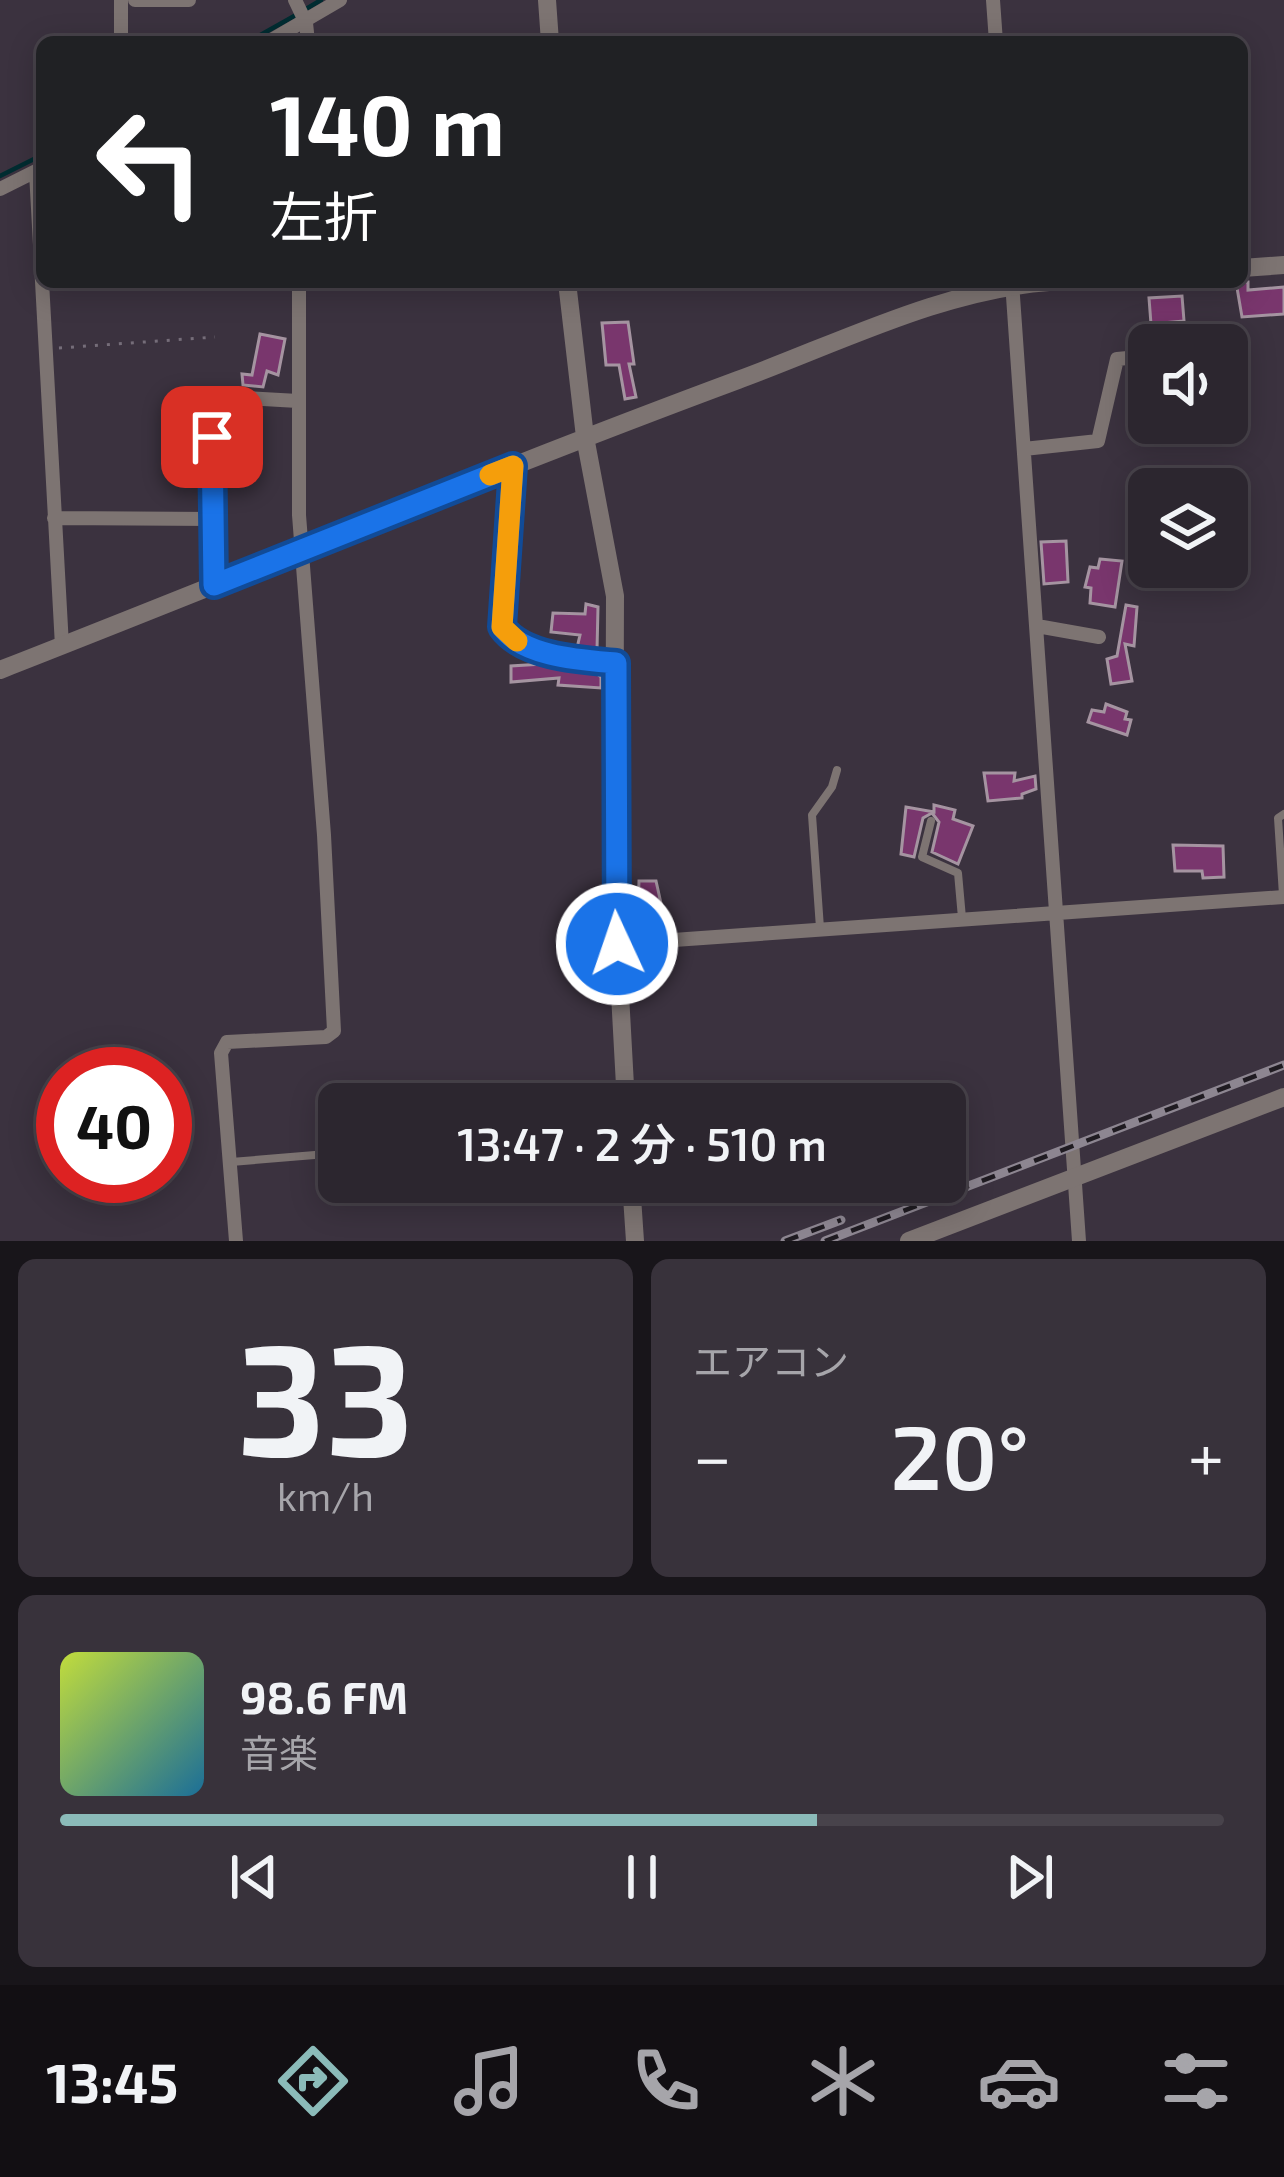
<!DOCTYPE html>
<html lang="ja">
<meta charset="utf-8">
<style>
:root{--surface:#2c262f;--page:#38323b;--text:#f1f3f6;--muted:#a6a5aa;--line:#48434b;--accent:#8bbbb9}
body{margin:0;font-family:"Exo 2","Noto Sans JP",sans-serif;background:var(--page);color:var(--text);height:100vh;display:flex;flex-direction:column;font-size:45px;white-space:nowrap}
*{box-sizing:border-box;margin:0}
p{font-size:39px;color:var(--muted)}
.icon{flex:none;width:66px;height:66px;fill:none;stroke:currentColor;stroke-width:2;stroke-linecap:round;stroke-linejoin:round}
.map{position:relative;height:1241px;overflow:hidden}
.side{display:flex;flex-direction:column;gap:18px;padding:18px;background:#18151a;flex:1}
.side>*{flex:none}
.guide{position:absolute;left:36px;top:36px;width:1212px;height:252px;border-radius:18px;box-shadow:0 6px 30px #0003,0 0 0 3px var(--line);background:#202124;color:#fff;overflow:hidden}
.tools{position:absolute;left:1128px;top:324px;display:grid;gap:24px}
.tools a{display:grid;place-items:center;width:120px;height:120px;border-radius:18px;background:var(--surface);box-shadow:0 6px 30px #0003,0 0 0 3px var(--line);font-size:60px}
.speed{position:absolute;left:36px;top:1047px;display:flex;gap:24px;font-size:60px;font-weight:700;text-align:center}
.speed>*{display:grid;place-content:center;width:156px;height:156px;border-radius:50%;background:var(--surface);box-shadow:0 6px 30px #0003,0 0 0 3px var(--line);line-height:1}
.speed .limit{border:18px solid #d22;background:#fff;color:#111}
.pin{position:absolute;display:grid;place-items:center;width:102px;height:102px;color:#fff;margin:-51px;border-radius:24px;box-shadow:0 6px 18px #0006}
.me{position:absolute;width:132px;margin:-66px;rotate:357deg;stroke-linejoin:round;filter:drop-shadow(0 0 9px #0008)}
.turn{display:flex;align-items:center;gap:42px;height:252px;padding:0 36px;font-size:54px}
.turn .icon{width:156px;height:156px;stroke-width:2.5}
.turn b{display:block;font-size:84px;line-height:102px}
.big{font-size:90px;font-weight:600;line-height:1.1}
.side .tile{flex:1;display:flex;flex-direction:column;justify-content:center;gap:18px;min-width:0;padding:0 42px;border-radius:18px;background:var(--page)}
.side .dial{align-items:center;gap:0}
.dial b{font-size:156px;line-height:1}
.song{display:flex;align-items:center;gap:36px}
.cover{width:144px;height:144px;border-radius:18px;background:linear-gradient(135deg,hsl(70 70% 55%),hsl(200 70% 35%))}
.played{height:12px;border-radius:6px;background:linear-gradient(90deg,var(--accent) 65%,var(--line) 65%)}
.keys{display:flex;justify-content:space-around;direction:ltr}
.heat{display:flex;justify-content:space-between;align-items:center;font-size:66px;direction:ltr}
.side .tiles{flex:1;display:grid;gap:18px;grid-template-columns:1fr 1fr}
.tile:last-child{grid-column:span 2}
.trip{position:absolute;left:318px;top:1083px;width:648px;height:120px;border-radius:18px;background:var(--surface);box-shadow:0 6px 30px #0003,0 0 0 3px var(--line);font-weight:600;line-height:120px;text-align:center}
.tabs{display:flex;height:192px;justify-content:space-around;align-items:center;background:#120f13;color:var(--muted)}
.tabs .icon{width:84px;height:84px}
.tabs .on{color:var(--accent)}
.tabs b{font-size:54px;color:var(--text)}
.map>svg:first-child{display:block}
</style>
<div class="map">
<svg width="1284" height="1241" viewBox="0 0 1284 1241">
<rect width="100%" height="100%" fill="#3b323f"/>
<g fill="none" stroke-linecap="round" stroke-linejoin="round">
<!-- stream -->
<path stroke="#002c31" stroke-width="4.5" d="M306,9L321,0
M248,42L296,15
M0,176L42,155"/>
</g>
<!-- building -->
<path fill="#79366d" stroke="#a594a1" stroke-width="3" d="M1236,282H1248V290L1284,287V314L1242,317Z
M1182,296L1184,321L1151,324L1149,298Z
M628,322L634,364H629L636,397L625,399L619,365H606L602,323Z
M260,334L285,339L278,375L267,371L263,387L243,385L242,374L252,375Z
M1066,541L1068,582L1044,584L1041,542Z
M1100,559L1122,561L1115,607L1090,603L1091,588L1085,587L1090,567L1098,568Z
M586,604L598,607L597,650L577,648L580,635L551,632L553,613L585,614Z
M1126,605L1137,607L1134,646L1125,644L1132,681L1111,684L1107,659L1117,656Z
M543,664L595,672L601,677V688L558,685L559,678L511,682V666Z
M1106,704L1127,712L1125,719L1131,720L1127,735L1088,722L1092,710L1104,712Z
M984,773H1015L1014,781L1035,776L1036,789L1022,794V798L988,801Z
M934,805L955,810L953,819L973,826L958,864L932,852L939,822L932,813L923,818L914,857L901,854L906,807L934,812Z
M1173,845L1223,846L1224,877L1203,878L1202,871H1175Z
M639,881H656L664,917L638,916Z"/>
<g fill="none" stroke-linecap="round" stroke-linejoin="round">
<!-- path -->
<path stroke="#756d79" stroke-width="3" stroke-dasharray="3 9" stroke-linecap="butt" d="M59,348L215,337"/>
<!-- service -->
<path stroke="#7d7472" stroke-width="8" d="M931,821L922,857L958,873L962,918
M1283,895L1278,818L1284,814
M820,928L812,815L832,787L837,770
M231,1162L339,1153"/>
<!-- minor -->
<path stroke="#7d7472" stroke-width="14" d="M121,0V42
M135,0H189
M295,0L306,23L308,42
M993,0L996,42
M268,42L340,0
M36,172L62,646
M0,189L38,170
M1012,282L1079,1241
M1024,449L1098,441L1117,359L1149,356
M513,466L502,627C523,657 582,660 616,663
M54,518L214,519
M214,585L212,396L298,401
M1037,626L1099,637
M617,944L1284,897
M236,1241L221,1053L227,1042L326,1037L334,1031L324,835L299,515V282"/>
<!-- tertiary -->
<path stroke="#7d7472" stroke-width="18" d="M547,0L550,42
M1242,268L1284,265
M567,282L585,437L615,596L614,884L626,1104
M0,670C246,574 490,472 738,380C839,343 942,290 1049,282
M631,1182L635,1241
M909,1241L1284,1097"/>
<!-- rail casing -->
<g stroke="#8d8691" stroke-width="9">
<path id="rail" d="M785,1241L841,1220
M825,1241L1284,1065"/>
</g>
<!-- rail -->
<use href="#rail" stroke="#1f1b21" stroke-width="4.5" stroke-dasharray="14" stroke-linecap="butt"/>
</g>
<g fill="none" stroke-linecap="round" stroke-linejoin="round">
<!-- route casing -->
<g stroke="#114b97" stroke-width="30">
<path id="route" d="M212,437L214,585L513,466L502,627C523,657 582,660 616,663L617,944"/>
</g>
<!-- route -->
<use href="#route" stroke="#1a73e8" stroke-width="21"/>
<!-- slow -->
<path stroke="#f59e0b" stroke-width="21" d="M490,475L513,466L502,627L517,641"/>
</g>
</svg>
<div class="tools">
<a><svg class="icon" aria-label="sound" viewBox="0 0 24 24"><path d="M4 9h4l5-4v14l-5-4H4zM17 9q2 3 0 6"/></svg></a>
<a><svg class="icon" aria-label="layers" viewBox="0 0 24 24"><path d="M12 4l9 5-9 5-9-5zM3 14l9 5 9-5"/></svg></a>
</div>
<div class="speed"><div class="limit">40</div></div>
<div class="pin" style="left:212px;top:437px;background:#d93025"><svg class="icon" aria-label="arrive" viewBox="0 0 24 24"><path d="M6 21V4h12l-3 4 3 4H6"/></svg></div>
<svg class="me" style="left:617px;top:944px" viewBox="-20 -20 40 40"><circle r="17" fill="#1a73e8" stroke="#fff" stroke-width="3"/><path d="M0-11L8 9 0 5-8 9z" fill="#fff"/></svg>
<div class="trip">13:47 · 2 分 · 510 m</div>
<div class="guide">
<div class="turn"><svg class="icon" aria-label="left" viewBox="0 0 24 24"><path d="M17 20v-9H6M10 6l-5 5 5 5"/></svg><div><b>140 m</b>左折</div></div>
</div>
</div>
<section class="side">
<div class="tiles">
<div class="tile dial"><b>33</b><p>km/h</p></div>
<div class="tile"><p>エアコン</p>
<div class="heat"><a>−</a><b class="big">20°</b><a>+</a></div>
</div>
<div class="tile">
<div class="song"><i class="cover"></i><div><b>98.6 FM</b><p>音楽</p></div></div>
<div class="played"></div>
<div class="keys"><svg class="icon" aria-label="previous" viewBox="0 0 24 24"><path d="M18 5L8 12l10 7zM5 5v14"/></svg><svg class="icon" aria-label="pause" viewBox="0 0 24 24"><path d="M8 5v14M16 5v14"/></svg><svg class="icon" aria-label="next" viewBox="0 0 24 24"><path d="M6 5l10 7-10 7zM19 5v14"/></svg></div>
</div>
</div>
</section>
<nav class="tabs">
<b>13:45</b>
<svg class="icon on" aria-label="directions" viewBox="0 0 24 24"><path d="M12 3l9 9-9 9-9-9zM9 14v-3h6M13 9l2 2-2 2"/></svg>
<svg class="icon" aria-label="music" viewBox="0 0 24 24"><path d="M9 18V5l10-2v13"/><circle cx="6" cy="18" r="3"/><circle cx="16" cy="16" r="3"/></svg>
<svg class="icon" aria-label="phone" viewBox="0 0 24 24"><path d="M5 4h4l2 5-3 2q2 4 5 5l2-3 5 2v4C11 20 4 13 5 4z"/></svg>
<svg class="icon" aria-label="climate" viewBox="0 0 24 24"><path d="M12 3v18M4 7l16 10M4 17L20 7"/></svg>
<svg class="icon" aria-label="car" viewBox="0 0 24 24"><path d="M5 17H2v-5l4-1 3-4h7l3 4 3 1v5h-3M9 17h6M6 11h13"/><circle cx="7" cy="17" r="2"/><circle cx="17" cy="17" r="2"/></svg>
<svg class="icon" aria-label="filters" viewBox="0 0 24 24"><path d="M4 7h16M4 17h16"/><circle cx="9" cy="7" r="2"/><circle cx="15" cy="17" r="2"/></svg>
</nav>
